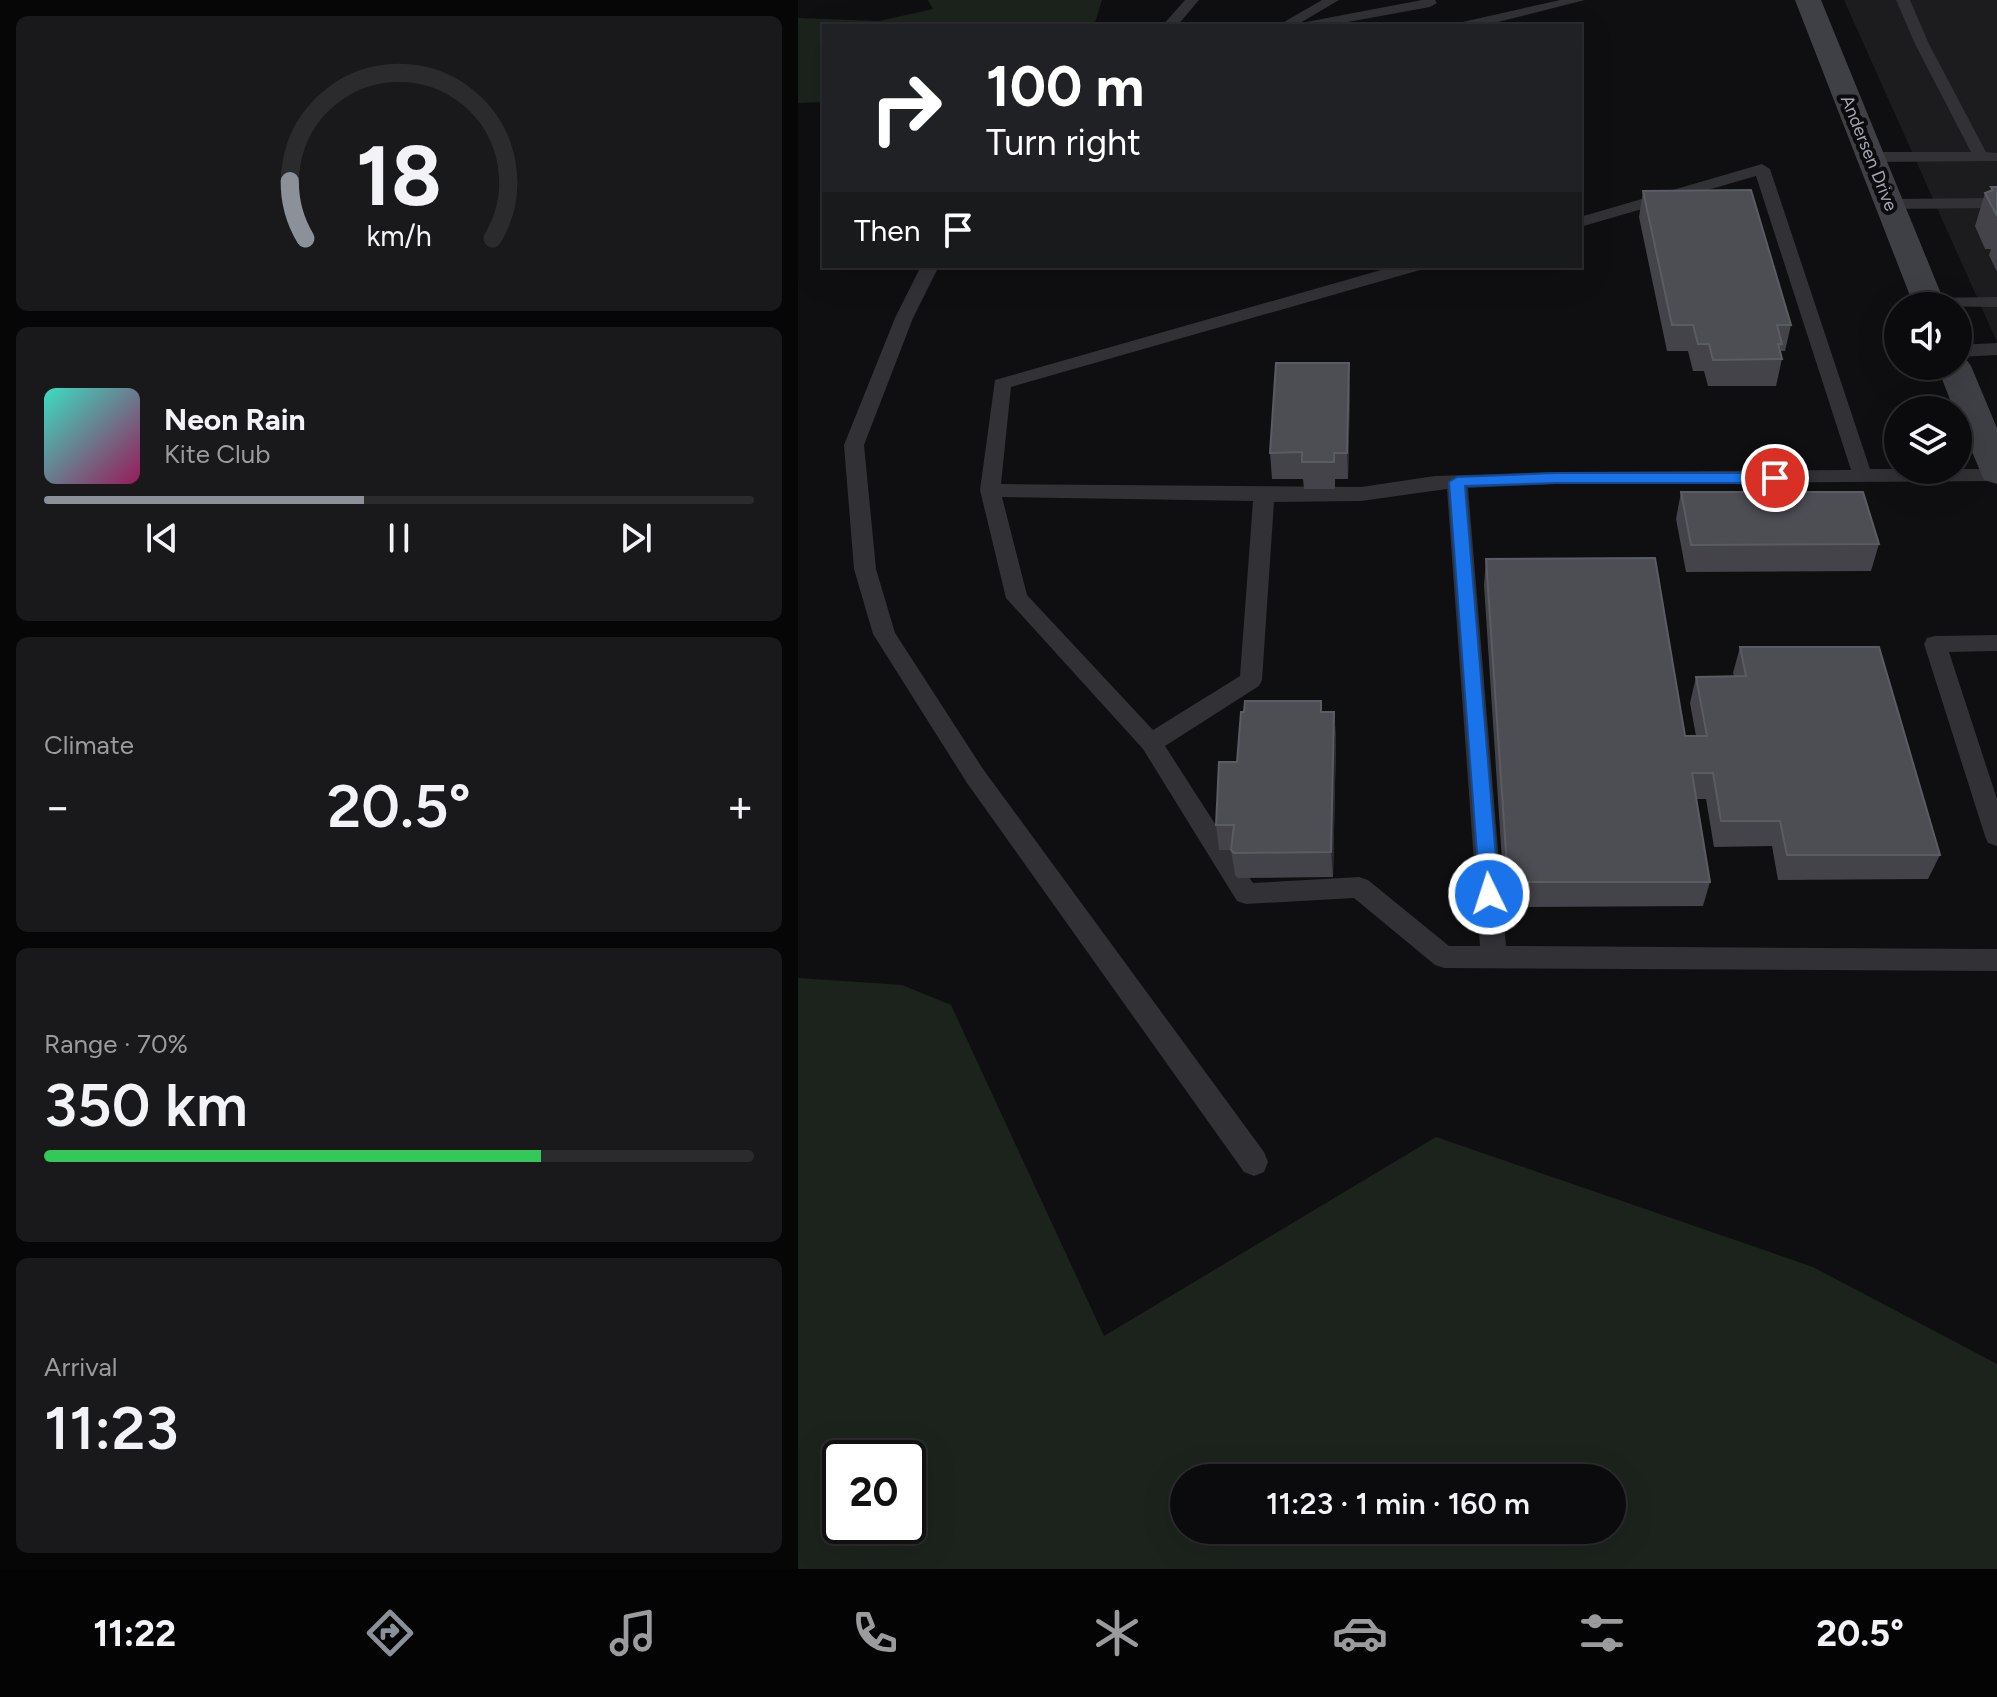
<!DOCTYPE html>
<meta charset="utf-8">
<style>
:root{--surface:#0b0b0d;--page:#19191b;--text:#f1f3f6;--muted:#9a9b9d;--line:#2b2b2e;--accent:#8c9099}
body{margin:0;font-family:Figtree,sans-serif;background:var(--page);color:var(--text);height:100vh;display:flex;flex-direction:column;font-size:30px;white-space:nowrap}
*{box-sizing:border-box;margin:0}
p{font-size:26px;color:var(--muted)}
.icon{flex:none;width:44px;height:44px;fill:none;stroke:currentColor;stroke-width:2;stroke-linecap:round;stroke-linejoin:round}
.map{position:relative;flex:1;overflow:hidden}
.details{display:flex;flex-direction:column;gap:16px;padding:16px;background:#060607;width:798px}
.details>*{flex:none}
.hud{position:absolute;left:24px;top:24px;width:760px;height:244px;border-radius:0px;box-shadow:0 8px 32px #0002,0 0 0 2px var(--line);background:#202124;color:#fff;overflow:hidden}
.fabs{position:absolute;left:1086px;top:292px;display:grid;gap:16px}
.fabs a{display:grid;place-items:center;width:88px;height:88px;border-radius:50%;background:var(--surface);box-shadow:0 8px 32px #0002,0 0 0 2px var(--line);font-size:40px}
.speed{position:absolute;left:24px;top:1440px;display:flex;gap:16px;font-size:40px;font-weight:700;text-align:center}
.speed>*{display:grid;place-content:center;width:104px;height:104px;border-radius:50%;background:var(--surface);box-shadow:0 8px 32px #0002,0 0 0 2px var(--line);line-height:1}
.speed .limit{border:4px solid #111;border-radius:12px;background:#fff;color:#111}
.pin{position:absolute;display:grid;place-items:center;width:68px;height:68px;color:#fff;margin:-34px;border:4px solid #fff;border-radius:50%;box-shadow:0 2px 8px #0007}
.me{position:absolute;width:88px;margin:-44px;rotate:356deg;stroke-linejoin:round;filter:drop-shadow(0 0 6px #0008)}
.turn{display:flex;align-items:center;gap:28px;height:168px;padding:0 32px;font-size:36px}
.turn .icon{width:104px;height:104px;stroke-width:2.5}
.turn b{display:block;font-size:56px;line-height:68px}
.then{display:flex;align-items:center;height:76px;padding:0 32px;background:#0003;gap:16px;font-size:30px}
.big{font-size:60px;font-weight:600;line-height:1.1}
.details .widget{flex:1;display:flex;flex-direction:column;justify-content:center;gap:12px;min-width:0;padding:0 28px;border-radius:12px;background:var(--page)}
.details .dial{align-items:center;gap:0}
.dial svg{height:208px;overflow:visible;fill:none;stroke:var(--line);stroke-width:7;stroke-linecap:round;text-anchor:middle}
.dial text{fill:var(--text);stroke:none}
.song{display:flex;align-items:center;gap:24px}
.cover{width:96px;height:96px;border-radius:12px;background:linear-gradient(135deg,hsl(170 70% 55%),hsl(330 70% 35%))}
.played{height:8px;border-radius:4px;background:linear-gradient(90deg,var(--accent) 45%,var(--line) 45%)}
.keys{display:flex;justify-content:space-around;direction:ltr}
.heat{display:flex;justify-content:space-between;align-items:center;font-size:44px;direction:ltr}
.charge{height:12px;border-radius:6px;background:linear-gradient(90deg,#34c759 70%,var(--line) 0)}
.trip{position:absolute;left:372px;top:1464px;width:456px;height:80px;border-radius:40px;background:var(--surface);box-shadow:0 8px 32px #0002,0 0 0 2px var(--line);font-weight:600;line-height:80px;text-align:center}
.menu{display:flex;height:128px;justify-content:space-around;align-items:center;background:#040405;color:var(--muted)}
.menu .icon{width:56px;height:56px}
.menu .on{color:var(--accent)}
.menu b{font-size:36px;color:var(--text)}
main{display:flex;flex:1;min-height:0}
.map>svg:first-child{display:block}
</style>
<main>
<section class="details">
<div class="widget dial"><svg viewBox="0 0 100 80">
<path d="M14 69A42 42 0 1 1 86 69"/>
<path d="M14 69A42 42 0 0 1 8 47" stroke="#8c9099"/>
<text x="50" y="56" font-size="32" font-weight="700">18</text>
<text x="50" y="72" font-size="11">km/h</text>
</svg></div>
<div class="widget">
<div class="song"><i class="cover"></i><div><b>Neon Rain</b><p>Kite Club</p></div></div>
<div class="played"></div>
<div class="keys"><svg class="icon" aria-label="previous" viewBox="0 0 24 24"><path d="M18 5L8 12l10 7zM5 5v14"/></svg><svg class="icon" aria-label="pause" viewBox="0 0 24 24"><path d="M8 5v14M16 5v14"/></svg><svg class="icon" aria-label="next" viewBox="0 0 24 24"><path d="M6 5l10 7-10 7zM19 5v14"/></svg></div>
</div>
<div class="widget"><p>Climate</p>
<div class="heat"><a>−</a><b class="big">20.5°</b><a>+</a></div>
</div>
<div class="widget"><p>Range · 70%</p><b class="big">350 km</b><div class="charge"></div></div>
<div class="widget"><p>Arrival</p><b class="big">11:23</b></div>
</section>
<div class="map">
<svg width="1199" height="1569" viewBox="0 0 1199 1569">
<rect width="100%" height="100%" fill="#0f0f11"/>
<!-- built -->
<path fill="#1c1b1e" d="M1046,0H1199V342Z"/>
<!-- green -->
<path fill="#1c231d" fill-rule="evenodd" d="M130,0H304L296,26H26V102L0,103V18L81,21L135,9Z
M0,978L104,985L153,1005L306,1336L638,1137L1015,1267L1199,1364V1569H0ZM42,1458H110V1526H42ZM386,1478H814V1530H386Z"/>
<g fill="none" stroke-linecap="round" stroke-linejoin="round">
<!-- lane -->
<path fill="#313136" fill-rule="evenodd" d="M387,0H401L379,26H364Z
M524,0H541L497,26H479Z
M624,0H637L639,3L632,7L528,26H501L508,22Z
M762,0H787L684,26H658L660,23Z
M1098,0H1112L1131,44L1188,152L1199,153V161L1073,162L1065,157L1073,152H1173L1117,44Z
M964,164L972,169L1072,469H1199V481L757,484L670,488L708,946L1199,949V971L646,968L637,965L556,898L448,904L439,901L345,749L208,598L182,490L197,380L597,266H625L622,270L213,387L203,484L563,487L637,476L757,472L1053,470L958,176L782,227V217ZM649,489L682,946H651L570,880L561,877L455,883L367,746L461,686L464,680L476,502L563,501ZM204,497L455,501L442,676L355,730L229,595Z
M1199,198V208L1091,209L1083,204L1091,199Z
M123,266H141L115,318L66,445L78,569L97,633L185,769L466,1152L470,1162L466,1172L456,1176L446,1172L169,783L75,634L56,569L46,445L97,318Z
M1199,297V307L1124,306L1122,303L1131,298Z
M1199,343V355L1160,357V345Z
M1199,635V651L1151,652L1199,799V846L1190,843L1187,836L1126,644L1129,638L1137,636Z"/>
<!-- secondary -->
<path fill="#3f4045" fill-rule="evenodd" d="M997,0H1023L1148,306H1116Z
M1160,357L1168,359L1173,366L1199,428V484L1186,480L1160,419V410H1156L1139,366H1160Z"/>
</g>
<!-- wall -->
<path fill="#434349" d="M1193,187H1199V272L1191,255L1193,249H1187L1177,226L1187,193L1192,191Z
M845,191L993,325L987,351H983L984,359L978,386H910L906,371H895L890,351H869L841,217Z
M552,390L550,479H537V489H506L505,479H474L472,453Z
M883,492L1081,544L1073,571L888,572L878,519Z
M688,559L887,736H898L892,703L898,677L936,676L935,673L942,647L1142,855L1130,879L980,880L974,846L916,847L908,799H898L912,882L905,906L707,907L686,585Z
M523,701L524,712H536L538,738L535,877L440,878L437,875L433,850H421L418,825Z"/>
<!-- shaded-wall -->
<path fill="#2a2a2e" d="M551,363L552,390L550,479L549,453Z
M536,712L538,738L535,877L533,852Z"/>
<!-- building -->
<path fill="#4d4e54" stroke="#5a5c63" stroke-width="2" d="M1193,187H1199V216L1187,193L1195,190Z
M953,190L993,325H979L984,344H980L984,359L915,360L911,344H900L895,325H874L845,191Z
M478,363H551L549,453H536V462H504V452L472,453Z
M883,492H1065L1081,544L893,545Z
M857,558L887,736H909L898,677L948,676L942,647H1081L1142,855H989L982,821H923L915,773H894L912,882H710L688,559Z
M447,701H523V712H536L533,852L436,853L433,850L436,825H418L421,762H439L443,712H446Z"/>
<!-- route -->
<path fill="#1a73e8" stroke="#114b97" stroke-width="2" d="M757,473H977L985,478L977,483H757L667,486L701,894L698,899H684L682,894L651,482L659,477Z"/>
<g text-anchor="middle" dominant-baseline="central" stroke-width="8" stroke-linejoin="round" paint-order="stroke">
<!-- far-street labels -->
<g font-size="18" fill="#a1a5b1" stroke="#0b0a0c">
<text transform="translate(1071 153) rotate(68)">Andersen Drive</text>
</g>
</g>
</svg>
<div class="fabs">
<a><svg class="icon" aria-label="sound" viewBox="0 0 24 24"><path d="M4 9h4l5-4v14l-5-4H4zM17 9q2 3 0 6"/></svg></a>
<a><svg class="icon" aria-label="layers" viewBox="0 0 24 24"><path d="M12 4l9 5-9 5-9-5zM3 14l9 5 9-5"/></svg></a>
</div>
<div class="speed"><div class="limit">20</div></div>
<div class="pin" style="left:977px;top:478px;background:#d93025"><svg class="icon" aria-label="arrive" viewBox="0 0 24 24"><path d="M6 21V4h12l-3 4 3 4H6"/></svg></div>
<svg class="me" style="left:691px;top:894px" viewBox="-20 -20 40 40"><circle r="17" fill="#1a73e8" stroke="#fff" stroke-width="3"/><path d="M0-11L8 9 0 5-8 9z" fill="#fff"/></svg>
<div class="trip">11:23 · 1 min · 160 m</div>
<div class="hud">
<div class="turn"><svg class="icon" aria-label="right" viewBox="0 0 24 24"><path d="M7 20v-9h11M14 6l5 5-5 5"/></svg><div><b>100 m</b>Turn right</div></div>
<div class="then">Then<svg class="icon" aria-label="arrive" viewBox="0 0 24 24"><path d="M6 21V4h12l-3 4 3 4H6"/></svg></div>
</div>
</div>
</main>
<nav class="menu">
<b>11:22</b>
<svg class="icon on" aria-label="directions" viewBox="0 0 24 24"><path d="M12 3l9 9-9 9-9-9zM9 14v-3h6M13 9l2 2-2 2"/></svg>
<svg class="icon" aria-label="music" viewBox="0 0 24 24"><path d="M9 18V5l10-2v13"/><circle cx="6" cy="18" r="3"/><circle cx="16" cy="16" r="3"/></svg>
<svg class="icon" aria-label="phone" viewBox="0 0 24 24"><path d="M5 4h4l2 5-3 2q2 4 5 5l2-3 5 2v4C11 20 4 13 5 4z"/></svg>
<svg class="icon" aria-label="climate" viewBox="0 0 24 24"><path d="M12 3v18M4 7l16 10M4 17L20 7"/></svg>
<svg class="icon" aria-label="car" viewBox="0 0 24 24"><path d="M5 17H2v-5l4-1 3-4h7l3 4 3 1v5h-3M9 17h6M6 11h13"/><circle cx="7" cy="17" r="2"/><circle cx="17" cy="17" r="2"/></svg>
<svg class="icon" aria-label="filters" viewBox="0 0 24 24"><path d="M4 7h16M4 17h16"/><circle cx="9" cy="7" r="2"/><circle cx="15" cy="17" r="2"/></svg>
<b>20.5°</b>
</nav>
